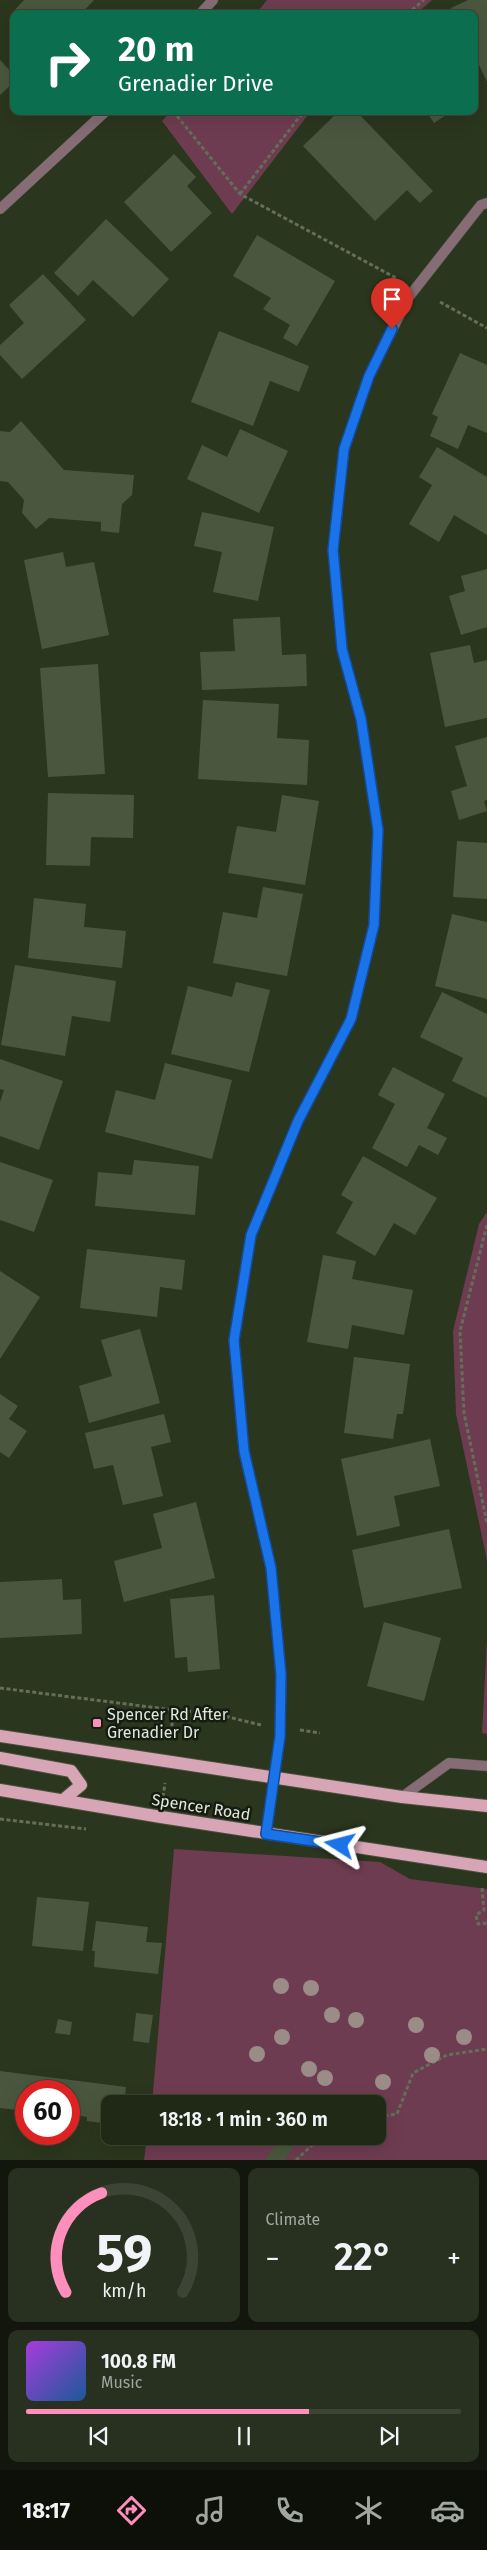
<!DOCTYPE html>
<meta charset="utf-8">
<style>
:root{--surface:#202816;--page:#28301f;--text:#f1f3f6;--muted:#a2a6a1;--line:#3d4435;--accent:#fe8ebb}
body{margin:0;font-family:"Fira Sans",sans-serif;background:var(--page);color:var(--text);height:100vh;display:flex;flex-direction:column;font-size:19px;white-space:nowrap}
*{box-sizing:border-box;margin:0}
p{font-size:16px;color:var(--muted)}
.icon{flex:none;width:28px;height:28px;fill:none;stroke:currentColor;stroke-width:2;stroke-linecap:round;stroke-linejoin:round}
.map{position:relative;height:2160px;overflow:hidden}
.side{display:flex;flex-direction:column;gap:8px;padding:8px;background:#12160c;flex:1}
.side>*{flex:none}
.hud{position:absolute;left:10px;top:10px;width:468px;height:105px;border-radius:10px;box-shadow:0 5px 20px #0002,0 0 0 1px var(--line);background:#0b6e4f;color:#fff;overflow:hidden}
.speed{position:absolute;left:15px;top:2080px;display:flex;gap:10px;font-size:25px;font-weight:700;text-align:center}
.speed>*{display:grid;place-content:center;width:65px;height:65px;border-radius:50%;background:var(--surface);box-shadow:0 5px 20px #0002,0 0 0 1px var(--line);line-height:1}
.speed .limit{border:8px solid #d22;background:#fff;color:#111}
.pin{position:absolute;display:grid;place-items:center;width:42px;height:42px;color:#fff;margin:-51px -21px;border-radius:50% 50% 50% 0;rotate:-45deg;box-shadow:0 0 5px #0007}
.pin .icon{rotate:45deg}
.me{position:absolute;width:55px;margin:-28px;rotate:279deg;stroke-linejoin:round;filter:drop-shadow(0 0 4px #0008)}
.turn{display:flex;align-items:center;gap:18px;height:105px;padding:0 25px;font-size:22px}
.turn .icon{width:65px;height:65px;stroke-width:2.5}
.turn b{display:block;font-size:35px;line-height:42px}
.big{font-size:38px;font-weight:600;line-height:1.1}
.side .tile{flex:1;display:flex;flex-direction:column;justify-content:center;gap:8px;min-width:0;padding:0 18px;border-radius:10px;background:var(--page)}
.side .dial{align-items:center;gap:0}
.dial svg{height:130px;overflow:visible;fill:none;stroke:var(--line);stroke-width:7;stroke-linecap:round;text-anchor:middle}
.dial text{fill:var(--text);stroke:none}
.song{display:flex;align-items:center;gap:15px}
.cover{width:60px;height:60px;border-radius:8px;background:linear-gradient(135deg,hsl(280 70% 55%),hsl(210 70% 35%))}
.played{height:5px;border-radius:2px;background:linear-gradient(90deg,var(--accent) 65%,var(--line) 65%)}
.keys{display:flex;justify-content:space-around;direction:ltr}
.heat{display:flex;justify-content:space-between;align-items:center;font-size:28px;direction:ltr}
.side .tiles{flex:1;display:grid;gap:8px;grid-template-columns:1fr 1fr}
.tile:last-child{grid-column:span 2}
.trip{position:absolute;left:101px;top:2095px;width:285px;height:50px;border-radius:10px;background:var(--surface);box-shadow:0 5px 20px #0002,0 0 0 1px var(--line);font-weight:600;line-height:50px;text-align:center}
.dock{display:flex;height:80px;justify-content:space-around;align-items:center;background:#0d1009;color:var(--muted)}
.dock .icon{width:35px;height:35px}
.dock .active{color:var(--accent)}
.dock b{font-size:22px;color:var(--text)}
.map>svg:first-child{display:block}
</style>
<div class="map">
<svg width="487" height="2160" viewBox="0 0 487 2160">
<rect width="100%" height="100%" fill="#2b361e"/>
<!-- green -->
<path fill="#6e3c50" d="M267,0H432L416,14H256Z
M171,111H311L232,214L162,121Z
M487,1212V1560L456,1414L453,1331L479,1224Z
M487,1640V1734L482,1733Z
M174,1849L380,1862L410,1879L487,1889V2160H144L147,2136H378V2104H152Z"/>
<!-- building -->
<path fill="#4a573e" d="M24,0H94L81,14H14V19L10,15Z
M468,0H487V82L474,54V14H454L451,8Z
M0,60L14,75V82L0,95Z
M339,111H356L433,191L420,203L407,190L375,221L303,146Z
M426,111H452L434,123Z
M174,154L196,177L187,186L212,213L171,252L124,202Z
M106,219L169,279L133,317L93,280L78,296L54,273Z
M257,235L335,281L297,346L283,338L290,325L263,309L271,298L233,276Z
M43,274L86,320L22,379L0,355V345L24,323L9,305Z
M219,331L309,366L299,392L270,381L253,426L191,402Z
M460,353L487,365V433L468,425L458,449L430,436L438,417L432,414Z
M21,421L64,470L134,475L132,495L122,504L119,533L101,531V522L49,518L36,529L22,513L24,500L8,482L0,481V431L10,432Z
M240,429L288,451L259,513L187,479L202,445L227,457Z
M437,447L487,477V535L454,515L439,542L409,524L432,485L419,477Z
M202,512L274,527L258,601L213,592L222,552L194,546Z
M63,552L66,567L94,562L109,635L42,649L24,560Z
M487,569V627L461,635L449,596L465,591L461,576Z
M280,617L282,655L306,654L307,686L202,690L200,652L235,651L233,619Z
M470,645L474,663L487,660V718L445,727L430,653Z
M98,664L105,774L48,777L40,668Z
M203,700L279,704L277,738L309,740L307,785L198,779Z
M487,737V800L484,801L487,811L459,820L451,791L467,786L455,746Z
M48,793L134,795L133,838L91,837L90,866L46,865Z
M282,795L319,801L305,885L228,873L237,826L276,832Z
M457,841L487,843V899L453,897Z
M263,887L303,894L287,976L213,963L223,912L257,918Z
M34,898L86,904L84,927L126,931L122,968L28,958Z
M452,914L487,922V999L435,986Z
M15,965L116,981L110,1022L72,1016L65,1056L1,1045Z
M236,982L270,990L249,1072L171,1054L188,986L232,997Z
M442,992L487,1014V1098L452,1081L463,1058L420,1037Z
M0,1059L63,1081L39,1150L0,1136V1102L4,1090L0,1089Z
M165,1063L232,1080L212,1159L105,1132L116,1090L155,1100Z
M393,1067L445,1094L427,1128L447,1138L438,1155L419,1145L407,1167L372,1148L395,1104L378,1095Z
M363,1156L437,1198L415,1235L394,1223L375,1256L336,1233L353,1202L341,1195Z
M134,1160L199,1166L195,1215L95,1206L98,1172L132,1175Z
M0,1162L53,1180L34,1232L0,1220Z
M87,1249L185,1260L182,1290L160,1287L157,1317L80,1308Z
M323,1255L356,1261L352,1279L413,1290L404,1335L352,1325L348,1349L307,1342Z
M0,1271L40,1297L0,1359Z
M140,1329L160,1403L89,1423L79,1386L112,1376L101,1340Z
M354,1357L410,1364L403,1414H397L393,1439L344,1433Z
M0,1394L18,1406L9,1419L27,1431L9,1458L0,1452Z
M164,1414L171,1442L151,1447L163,1496L123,1505L113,1465L94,1469L85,1433Z
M430,1439L440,1486L394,1496L400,1526L357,1536L341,1459Z
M196,1502L215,1578L124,1602L114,1561L162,1548L153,1514Z
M449,1529L462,1588L364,1608L352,1550Z
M62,1579L63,1600L81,1599L82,1634L0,1638V1582Z
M214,1595L220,1669L188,1672L187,1657L175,1658L170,1599Z
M384,1622L441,1638L424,1701L367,1686Z
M37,1897L89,1902L83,1951L32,1946Z
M96,1921L148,1927L146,1942L162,1943L158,1974L94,1967L95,1951H92Z
M136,2013L153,2015L149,2043L133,2041Z
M58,2019L72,2022L70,2035L55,2033Z
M0,2071L126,2087L124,2104H110V2124L87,2121V2117L69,2114V2091H26V2111L0,2108Z
M281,2136L295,2144L285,2160H265Z"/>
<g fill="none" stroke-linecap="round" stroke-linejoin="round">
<!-- minor casing -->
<g stroke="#48523c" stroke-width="11">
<path id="minor" d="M402,1797L449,1763L487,1766
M266,1834L280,1736L281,1675L271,1568L244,1451L234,1340L251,1235L298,1121L351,1019L374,925L378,830L361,719L342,649L333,550L344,449L369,376L408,298L481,205L487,203"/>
</g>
<!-- tertiary casing -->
<g stroke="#48523c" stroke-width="11">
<path id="tertiary" d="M200,14L213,0
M0,209L106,111"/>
</g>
<!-- primary casing -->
<g stroke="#48523c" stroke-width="14">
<path id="primary" d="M0,1736L402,1797L487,1806
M0,1758L71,1771L81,1785L63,1800
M0,1790L161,1817L487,1867"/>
</g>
<!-- path -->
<path stroke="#646e59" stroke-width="3" stroke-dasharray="4 2.5" stroke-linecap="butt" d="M407,14L424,0
M173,111L240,194L396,278
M240,194L304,111
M440,302L487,328
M487,1225L460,1331L464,1413L487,1523
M0,1688L174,1710L212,1713L261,1725
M300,1730L320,1733
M170,1739L174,1710
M163,1797L165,1783
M0,1819L86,1829
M482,1888L484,1910L476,1915L478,1924L487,1923
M378,2117L397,2114L413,2073L447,2055L487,2049
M296,2160L322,2136"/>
<!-- minor -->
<use href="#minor" stroke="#856c75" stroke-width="10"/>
<!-- tertiary -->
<use href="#tertiary" stroke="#856c75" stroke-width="10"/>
<!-- primary -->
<use href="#primary" stroke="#d8a5b7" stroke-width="12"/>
</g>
<!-- trees -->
<g fill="#9b8c88">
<circle cx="281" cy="1986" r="8"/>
<circle cx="311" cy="1988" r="8"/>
<circle cx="332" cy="2015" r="8"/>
<circle cx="356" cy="2020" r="8"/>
<circle cx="416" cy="2025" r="8"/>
<circle cx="282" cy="2037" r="8"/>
<circle cx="464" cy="2037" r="8"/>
<circle cx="257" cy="2054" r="8"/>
<circle cx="432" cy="2055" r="8"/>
<circle cx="309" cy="2069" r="8"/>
<circle cx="325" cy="2078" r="8"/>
<circle cx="383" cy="2082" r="8"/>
</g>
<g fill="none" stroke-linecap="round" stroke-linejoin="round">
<!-- route casing -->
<g stroke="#114b97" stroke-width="12">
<path id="route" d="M340,1845L266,1834L280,1736L281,1675L271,1568L244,1451L234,1340L251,1235L298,1121L351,1019L374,925L378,830L361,719L342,649L333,550L344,449L369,376L392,329"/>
</g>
<!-- route -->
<use href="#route" stroke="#1a73e8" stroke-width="9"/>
</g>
<!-- markers -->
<rect fill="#fe8ebb" stroke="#161c11" stroke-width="2" x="92" y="1718" width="10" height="10" rx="2.5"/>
<g text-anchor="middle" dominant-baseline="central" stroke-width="5" stroke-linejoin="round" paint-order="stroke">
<!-- poi labels -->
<g font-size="16" fill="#e0e8d9" stroke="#161c11" text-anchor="start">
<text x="107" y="1714">Spencer Rd After<tspan x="107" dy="18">Grenadier Dr</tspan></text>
</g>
<!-- street labels -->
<g font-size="16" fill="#e0e8d9" stroke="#161c11">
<text transform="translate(201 1807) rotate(9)">Spencer Road</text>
</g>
</g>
</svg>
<div class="speed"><div class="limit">60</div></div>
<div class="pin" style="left:392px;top:329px;background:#d93025"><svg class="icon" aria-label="arrive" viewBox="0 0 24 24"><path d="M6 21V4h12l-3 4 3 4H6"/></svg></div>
<svg class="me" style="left:340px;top:1845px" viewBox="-20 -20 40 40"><path d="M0-17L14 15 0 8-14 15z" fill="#1a73e8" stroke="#fff" stroke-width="4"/></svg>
<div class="trip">18:18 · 1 min · 360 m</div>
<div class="hud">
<div class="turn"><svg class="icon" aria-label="right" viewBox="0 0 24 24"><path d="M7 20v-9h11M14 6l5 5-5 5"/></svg><div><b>20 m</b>Grenadier Drive</div></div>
</div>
</div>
<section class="side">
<div class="tiles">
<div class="tile dial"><svg viewBox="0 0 100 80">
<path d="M14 69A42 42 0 1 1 86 69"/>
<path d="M14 69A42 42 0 0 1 36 8" stroke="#fe8ebb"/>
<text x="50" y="56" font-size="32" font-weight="700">59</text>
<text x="50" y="72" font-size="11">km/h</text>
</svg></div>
<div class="tile"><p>Climate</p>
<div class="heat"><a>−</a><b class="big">22°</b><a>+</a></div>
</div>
<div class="tile">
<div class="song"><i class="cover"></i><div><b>100.8 FM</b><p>Music</p></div></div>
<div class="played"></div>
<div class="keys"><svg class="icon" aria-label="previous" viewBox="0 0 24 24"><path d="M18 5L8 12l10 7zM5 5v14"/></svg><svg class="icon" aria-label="pause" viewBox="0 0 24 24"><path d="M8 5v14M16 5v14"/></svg><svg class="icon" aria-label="next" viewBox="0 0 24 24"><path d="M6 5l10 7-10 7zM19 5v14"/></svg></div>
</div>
</div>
</section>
<nav class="dock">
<b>18:17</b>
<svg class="icon active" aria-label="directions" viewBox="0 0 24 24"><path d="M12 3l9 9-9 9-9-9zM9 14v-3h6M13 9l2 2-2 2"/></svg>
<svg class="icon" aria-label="music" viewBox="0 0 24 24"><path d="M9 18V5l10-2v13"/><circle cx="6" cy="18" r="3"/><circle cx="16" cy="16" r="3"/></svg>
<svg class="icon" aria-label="phone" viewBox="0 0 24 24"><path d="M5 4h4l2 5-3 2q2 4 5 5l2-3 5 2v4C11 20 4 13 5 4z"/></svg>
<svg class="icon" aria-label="climate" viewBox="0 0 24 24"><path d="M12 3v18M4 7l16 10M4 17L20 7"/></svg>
<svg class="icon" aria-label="car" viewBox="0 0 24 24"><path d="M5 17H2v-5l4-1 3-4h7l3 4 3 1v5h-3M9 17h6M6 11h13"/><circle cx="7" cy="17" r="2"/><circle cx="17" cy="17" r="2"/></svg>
</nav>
